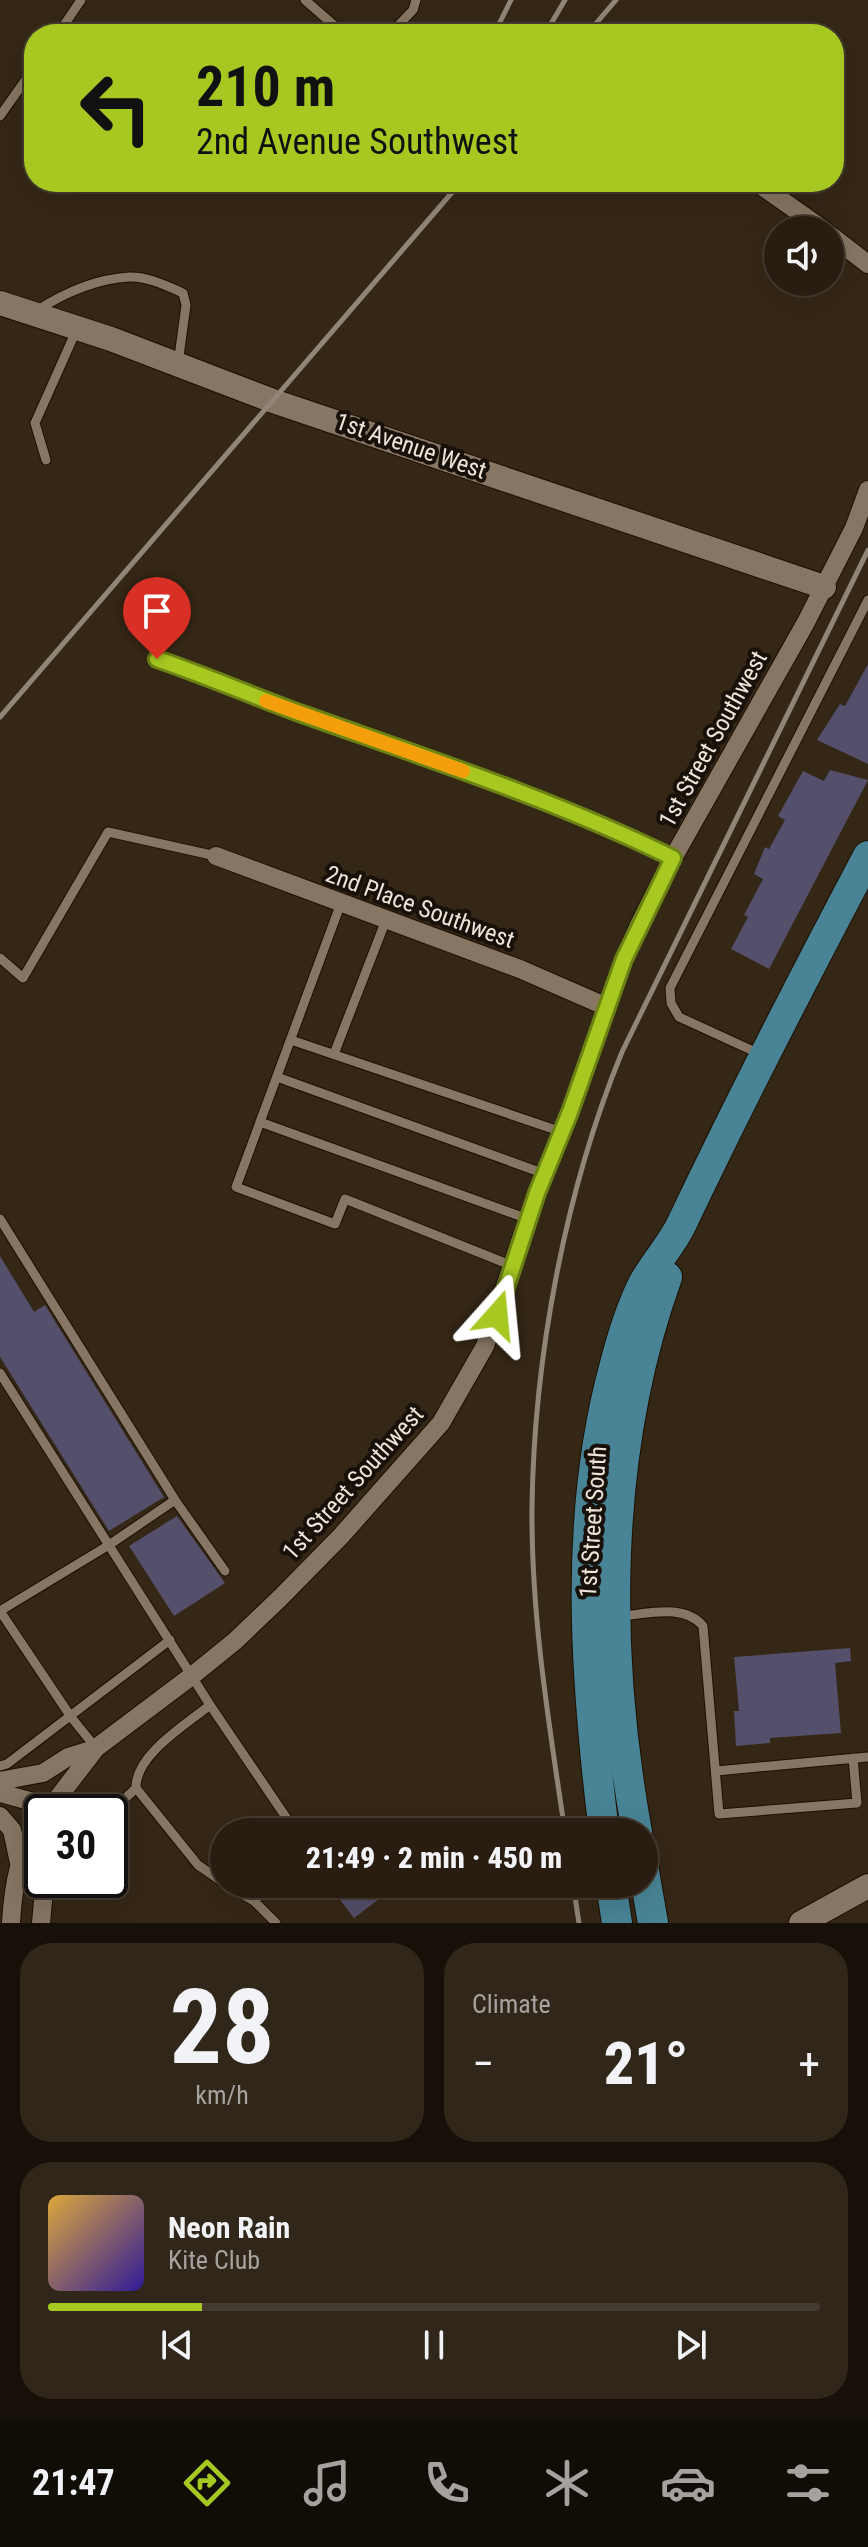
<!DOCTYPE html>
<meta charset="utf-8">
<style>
:root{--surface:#281d10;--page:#302619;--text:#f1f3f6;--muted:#a5a29f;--line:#443b30;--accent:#a6c820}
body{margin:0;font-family:"Roboto Condensed",sans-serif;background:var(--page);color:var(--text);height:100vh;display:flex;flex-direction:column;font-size:30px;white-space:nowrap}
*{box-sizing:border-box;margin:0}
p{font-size:26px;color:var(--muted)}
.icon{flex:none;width:44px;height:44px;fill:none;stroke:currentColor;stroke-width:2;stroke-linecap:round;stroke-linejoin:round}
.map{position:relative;height:1923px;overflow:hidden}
.drawer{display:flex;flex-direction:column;gap:20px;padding:20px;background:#161009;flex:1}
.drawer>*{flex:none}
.guide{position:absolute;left:24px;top:24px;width:820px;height:168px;border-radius:32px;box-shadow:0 8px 32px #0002,0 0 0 2px var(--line);background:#a6c820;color:#111;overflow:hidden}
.buttons{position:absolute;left:764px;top:216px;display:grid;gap:16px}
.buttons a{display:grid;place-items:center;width:80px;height:80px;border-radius:50%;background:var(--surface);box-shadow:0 8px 32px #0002,0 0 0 2px var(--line);font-size:40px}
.speed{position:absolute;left:24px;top:1794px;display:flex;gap:16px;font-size:40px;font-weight:700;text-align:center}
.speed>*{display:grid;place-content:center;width:104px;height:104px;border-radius:50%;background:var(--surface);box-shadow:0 8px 32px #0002,0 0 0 2px var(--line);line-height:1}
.speed .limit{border:4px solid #111;border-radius:12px;background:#fff;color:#111}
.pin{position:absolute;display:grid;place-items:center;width:68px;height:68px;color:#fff;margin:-82px -34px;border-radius:50% 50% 50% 0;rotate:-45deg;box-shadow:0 0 8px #0007}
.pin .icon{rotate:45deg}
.me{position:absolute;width:88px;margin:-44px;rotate:18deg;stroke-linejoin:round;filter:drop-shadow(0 0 6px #0008)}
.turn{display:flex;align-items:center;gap:28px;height:168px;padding:0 40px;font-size:36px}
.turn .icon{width:104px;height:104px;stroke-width:2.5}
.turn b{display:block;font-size:56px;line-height:68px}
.big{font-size:60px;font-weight:800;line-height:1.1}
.drawer .tile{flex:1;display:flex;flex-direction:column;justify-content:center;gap:12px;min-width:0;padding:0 28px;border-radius:32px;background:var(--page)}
.drawer .dial{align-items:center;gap:0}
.dial b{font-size:104px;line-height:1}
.song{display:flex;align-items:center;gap:24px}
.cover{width:96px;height:96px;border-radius:12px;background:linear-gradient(135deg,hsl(40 70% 55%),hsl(250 70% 35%))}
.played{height:8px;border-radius:4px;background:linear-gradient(90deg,var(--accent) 20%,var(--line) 20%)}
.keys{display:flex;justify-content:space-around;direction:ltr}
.heat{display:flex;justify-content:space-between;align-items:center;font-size:44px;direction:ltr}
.drawer .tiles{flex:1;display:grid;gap:20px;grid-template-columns:1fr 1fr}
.tile:last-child{grid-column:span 2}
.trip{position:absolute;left:210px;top:1818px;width:448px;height:80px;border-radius:40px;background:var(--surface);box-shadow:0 8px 32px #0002,0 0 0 2px var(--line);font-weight:800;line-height:80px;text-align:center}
.dock{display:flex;height:128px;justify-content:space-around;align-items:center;background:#100c06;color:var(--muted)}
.dock .icon{width:56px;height:56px}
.dock .current{color:var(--accent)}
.dock b{font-size:36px;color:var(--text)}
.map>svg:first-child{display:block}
</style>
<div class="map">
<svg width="868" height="1923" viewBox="0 0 868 1923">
<rect width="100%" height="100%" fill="#352716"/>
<!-- building -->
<path fill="#544f6a" d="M868,664V764L817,740L840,704L845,706Z
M830,770L868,780L769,969L731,949L748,917L744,915L763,879L754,874L765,847L769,849L785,820L778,816L803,771L824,781Z
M0,1256L34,1312L45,1305L164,1497L109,1531L0,1357Z
M177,1516L225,1583L174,1616L129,1546Z
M850,1648L851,1661L835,1663L841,1733L770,1738V1743L736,1746L734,1711H739L734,1657Z
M328,1884H399L354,1918Z"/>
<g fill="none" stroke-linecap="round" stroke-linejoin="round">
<!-- service casing -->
<g stroke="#1c0f02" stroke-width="11">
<path id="service" d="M305,0L344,34
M58,34L81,0
M390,34L413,10L416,0
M0,116L34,68
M36,311C64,293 96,279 129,277C147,276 167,286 183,293L186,305L178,364
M46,460L35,423L76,331
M341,903L236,1187L335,1224L345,1199L513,1266
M0,958L23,978L108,832L216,856
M291,1040L562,1132
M334,1054L386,920
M762,1055L679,1017L671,1003L670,988L868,600
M277,1077L545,1174
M260,1122L528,1219
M0,1219L175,1500L109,1545L0,1611
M0,1373L210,1705L296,1832
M175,1500L225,1571
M0,1611L71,1717L96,1748
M621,1616C648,1614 684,1603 703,1626L719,1814L857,1803L853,1758
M210,1705C187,1724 135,1755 136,1788L198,1865L224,1883
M0,1766L7,1764L170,1640
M716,1771L868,1757
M52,1807L86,1812
M110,1813L136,1788
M282,1832L292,1824
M225,1884L254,1901L276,1923
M254,1901L273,1884"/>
</g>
<!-- minor casing -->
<g stroke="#1c0f02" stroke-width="20">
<path id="minor" d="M756,182L824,230
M830,235L868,264
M157,659C207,676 255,697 305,715C429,759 555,800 673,858
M216,856L520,969L607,1007
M0,1781L43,1773L68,1757L94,1749
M0,1793L52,1807
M47,1812L96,1748L193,1675L235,1641L280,1598L341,1536L441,1423L485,1346L537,1193L570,1112L624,959L640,923L673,858L805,624L854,528L868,490
M0,1816L12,1830L19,1863
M11,1923C13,1886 19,1850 42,1819
M41,1923L45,1880"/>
</g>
<!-- tertiary casing -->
<g stroke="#1c0f02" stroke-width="26">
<path id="tertiary" d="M0,303L111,339L273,401L824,587
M801,1923L868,1886"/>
</g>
<!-- primary casing -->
<g stroke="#1c0f02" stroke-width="32">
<path id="primary" d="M604,1832C585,1677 573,1516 615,1364C622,1337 631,1308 643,1284C654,1263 672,1245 682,1223C741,1099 804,977 868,856
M637,1832C604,1651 604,1452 667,1277
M644,1871L653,1923
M611,1884L617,1923"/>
</g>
<!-- service -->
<use href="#service" stroke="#867663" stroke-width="9"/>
<!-- minor -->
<use href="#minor" stroke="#867663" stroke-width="18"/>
<!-- tertiary -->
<use href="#tertiary" stroke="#867663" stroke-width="24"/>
<!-- primary -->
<use href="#primary" stroke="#488496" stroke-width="30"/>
<!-- rail -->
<path stroke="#918578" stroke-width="5" d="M494,34L511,0
M545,34L565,0
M587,34L616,0
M0,717L461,182
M565,1832C549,1724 531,1616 532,1507C534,1358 565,1191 622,1052L868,550
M573,1884L579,1923"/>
</g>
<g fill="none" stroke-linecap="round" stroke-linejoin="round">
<!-- route casing -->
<g stroke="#6c8215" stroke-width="20">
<path id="route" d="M157,659C207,676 255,697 305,715C429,759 555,800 673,858L624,959L570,1112L537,1193L497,1315"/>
</g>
<!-- route -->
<use href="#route" stroke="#a6c820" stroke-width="14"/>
<!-- slow -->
<path stroke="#f59e0b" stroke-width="14" d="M266,701L463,771"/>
</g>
<g text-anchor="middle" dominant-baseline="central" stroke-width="8" stroke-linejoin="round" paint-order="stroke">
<!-- street labels -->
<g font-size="24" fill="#eee4da" stroke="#17110a">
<text transform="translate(411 446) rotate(19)">1st Avenue West</text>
<text transform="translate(713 739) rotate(-61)">1st Street Southwest</text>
<text transform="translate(420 907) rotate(20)">2nd Place Southwest</text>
<text transform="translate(353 1483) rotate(-48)">1st Street Southwest</text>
<text transform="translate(593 1522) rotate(-86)">1st Street South</text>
</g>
</g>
</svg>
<div class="buttons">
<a><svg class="icon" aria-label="sound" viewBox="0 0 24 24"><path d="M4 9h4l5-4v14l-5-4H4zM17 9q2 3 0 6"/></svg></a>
</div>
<div class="speed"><div class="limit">30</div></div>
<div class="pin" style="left:157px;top:659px;background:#d93025"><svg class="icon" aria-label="arrive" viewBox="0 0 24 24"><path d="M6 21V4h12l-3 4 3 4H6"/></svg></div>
<svg class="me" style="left:497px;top:1315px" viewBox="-20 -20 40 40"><path d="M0-17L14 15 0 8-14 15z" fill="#a6c820" stroke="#fff" stroke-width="4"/></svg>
<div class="trip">21:49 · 2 min · 450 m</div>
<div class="guide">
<div class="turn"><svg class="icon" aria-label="left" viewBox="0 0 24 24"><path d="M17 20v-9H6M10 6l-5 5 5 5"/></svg><div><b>210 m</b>2nd Avenue Southwest</div></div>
</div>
</div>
<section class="drawer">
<div class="tiles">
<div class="tile dial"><b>28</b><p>km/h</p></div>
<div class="tile"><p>Climate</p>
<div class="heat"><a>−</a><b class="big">21°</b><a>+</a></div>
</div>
<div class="tile">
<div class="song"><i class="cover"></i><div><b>Neon Rain</b><p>Kite Club</p></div></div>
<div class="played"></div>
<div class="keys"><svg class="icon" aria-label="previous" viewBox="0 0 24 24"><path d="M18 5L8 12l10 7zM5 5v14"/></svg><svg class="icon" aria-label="pause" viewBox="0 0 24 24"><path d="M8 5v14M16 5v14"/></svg><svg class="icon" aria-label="next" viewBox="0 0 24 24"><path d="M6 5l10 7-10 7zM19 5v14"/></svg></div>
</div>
</div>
</section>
<nav class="dock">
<b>21:47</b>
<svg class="icon current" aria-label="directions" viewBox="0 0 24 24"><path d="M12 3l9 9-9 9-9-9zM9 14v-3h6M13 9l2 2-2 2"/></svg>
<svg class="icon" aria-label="music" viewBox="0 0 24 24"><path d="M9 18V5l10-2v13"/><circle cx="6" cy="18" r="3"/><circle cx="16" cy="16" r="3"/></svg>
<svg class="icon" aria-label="phone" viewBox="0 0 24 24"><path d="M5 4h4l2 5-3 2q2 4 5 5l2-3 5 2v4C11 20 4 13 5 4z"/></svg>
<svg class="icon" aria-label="climate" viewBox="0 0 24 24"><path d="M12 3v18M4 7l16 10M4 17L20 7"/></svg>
<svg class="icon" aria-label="car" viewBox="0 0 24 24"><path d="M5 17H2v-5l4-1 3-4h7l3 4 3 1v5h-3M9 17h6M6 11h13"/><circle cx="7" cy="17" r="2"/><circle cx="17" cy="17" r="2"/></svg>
<svg class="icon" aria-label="filters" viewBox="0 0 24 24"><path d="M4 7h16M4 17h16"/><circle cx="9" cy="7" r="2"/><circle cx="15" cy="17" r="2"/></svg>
</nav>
